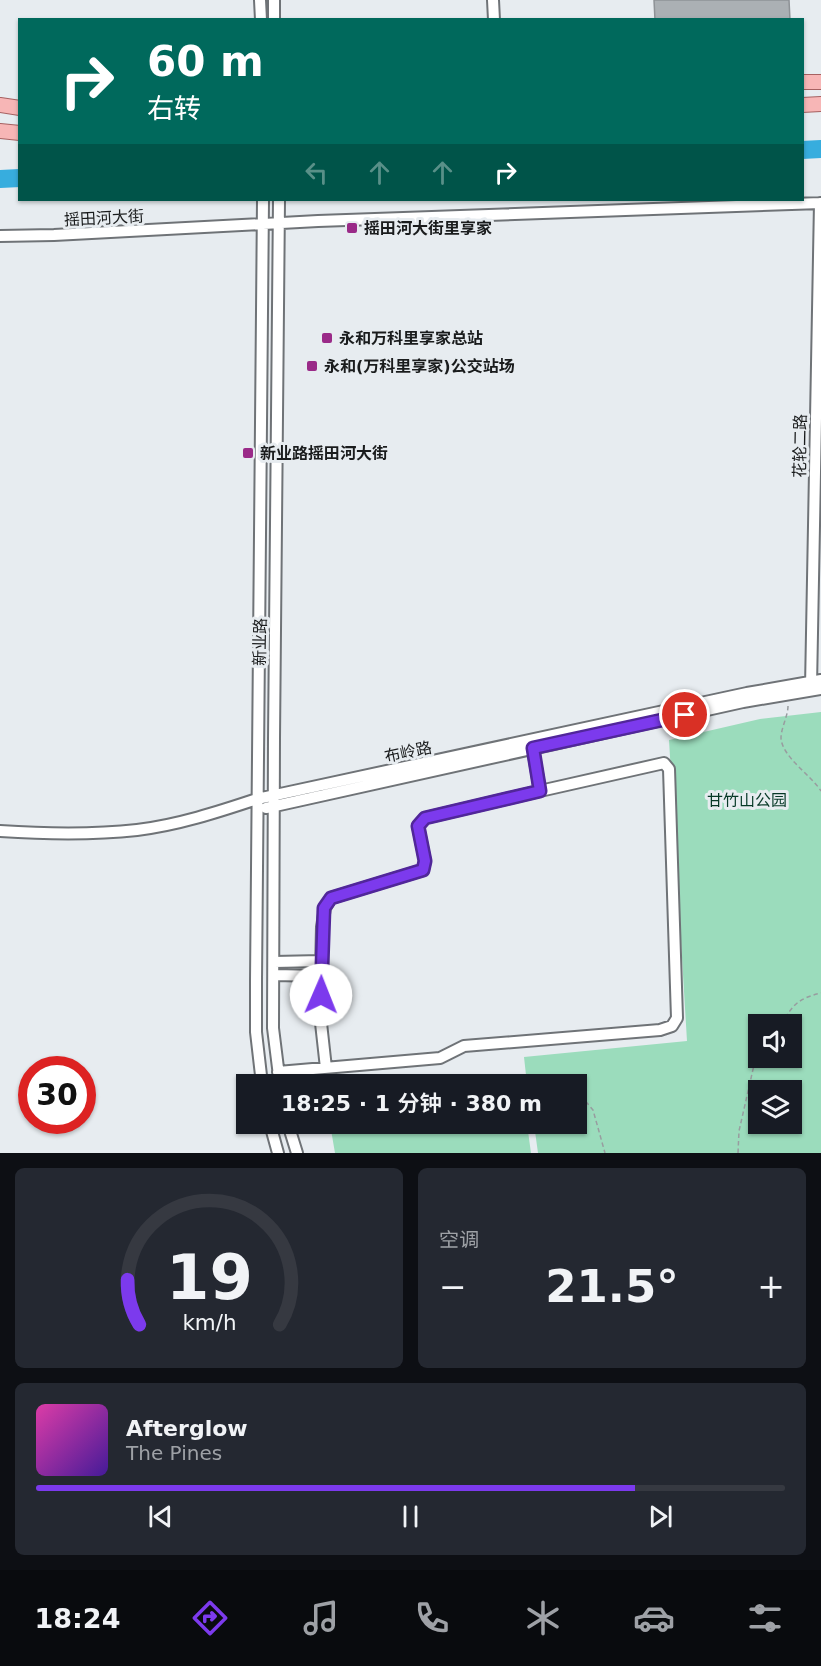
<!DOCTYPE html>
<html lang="zh">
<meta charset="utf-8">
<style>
:root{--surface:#171b24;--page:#242831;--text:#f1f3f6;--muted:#9ea1a6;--line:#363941;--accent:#7c3aed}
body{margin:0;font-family:"DejaVu Sans","Noto Sans SC",sans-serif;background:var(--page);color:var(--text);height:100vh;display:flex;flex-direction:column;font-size:22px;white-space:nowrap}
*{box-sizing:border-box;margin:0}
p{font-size:20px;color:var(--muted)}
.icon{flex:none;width:33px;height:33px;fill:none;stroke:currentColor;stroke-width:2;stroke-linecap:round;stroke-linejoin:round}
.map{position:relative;height:1153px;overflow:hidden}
.panel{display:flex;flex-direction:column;gap:15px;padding:15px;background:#0d0f14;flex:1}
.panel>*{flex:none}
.top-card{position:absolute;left:18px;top:18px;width:786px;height:183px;border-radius:0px;box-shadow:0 2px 4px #0004;background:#00695c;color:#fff;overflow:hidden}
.tools{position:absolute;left:748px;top:1014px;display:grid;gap:12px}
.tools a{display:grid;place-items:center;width:54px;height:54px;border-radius:0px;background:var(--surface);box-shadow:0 2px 4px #0004;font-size:30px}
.speed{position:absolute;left:18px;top:1056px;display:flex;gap:12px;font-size:30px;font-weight:700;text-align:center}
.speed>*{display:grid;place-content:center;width:78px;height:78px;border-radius:50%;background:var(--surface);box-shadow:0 2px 4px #0004;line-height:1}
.speed .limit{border:9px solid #d22;background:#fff;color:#111}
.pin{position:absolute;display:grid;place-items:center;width:51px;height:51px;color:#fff;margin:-26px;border:3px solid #fff;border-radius:50%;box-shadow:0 2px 6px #0007}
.me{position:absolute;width:66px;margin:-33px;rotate:1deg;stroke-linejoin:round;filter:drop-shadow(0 0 4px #0008)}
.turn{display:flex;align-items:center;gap:21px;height:126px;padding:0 30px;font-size:27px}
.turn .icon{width:78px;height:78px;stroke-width:2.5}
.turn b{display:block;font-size:42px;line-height:51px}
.lanes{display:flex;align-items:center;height:57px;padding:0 30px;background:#0003;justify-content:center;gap:30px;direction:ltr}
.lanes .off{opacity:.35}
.big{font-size:45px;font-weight:600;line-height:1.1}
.panel .widget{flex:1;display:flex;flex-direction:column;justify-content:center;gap:9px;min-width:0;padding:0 21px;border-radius:9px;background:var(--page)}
.panel .dial{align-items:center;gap:0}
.dial svg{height:156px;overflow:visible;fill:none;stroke:var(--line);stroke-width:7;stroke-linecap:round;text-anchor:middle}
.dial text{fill:var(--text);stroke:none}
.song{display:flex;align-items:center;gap:18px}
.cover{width:72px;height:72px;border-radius:9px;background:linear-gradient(135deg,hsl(320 70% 55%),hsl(260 70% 35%))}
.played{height:6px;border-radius:3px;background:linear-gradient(90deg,var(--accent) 80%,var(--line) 80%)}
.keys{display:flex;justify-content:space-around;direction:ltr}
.heat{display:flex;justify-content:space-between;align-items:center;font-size:33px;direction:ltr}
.panel .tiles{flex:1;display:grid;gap:15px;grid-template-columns:1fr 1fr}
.widget:last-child{grid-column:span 2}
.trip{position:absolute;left:236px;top:1074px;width:351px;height:60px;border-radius:0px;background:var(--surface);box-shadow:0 2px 4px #0004;font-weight:600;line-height:60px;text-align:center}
.tab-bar{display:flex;height:96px;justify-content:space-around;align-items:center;background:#090b0e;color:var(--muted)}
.tab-bar .icon{width:42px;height:42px}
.tab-bar .selected{color:var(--accent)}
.tab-bar b{font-size:27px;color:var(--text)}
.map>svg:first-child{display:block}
</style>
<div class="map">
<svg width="821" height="1153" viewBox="0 0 821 1153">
<rect width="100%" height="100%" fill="#e7ecf0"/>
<!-- green -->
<path fill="#9bdcbc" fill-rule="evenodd" d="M821,712V1153H538L534,1124H576V1084H527L524,1057L687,1041L669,740L760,719ZM759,1024H792V1058H759ZM759,1090H792V1124H759Z
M330,1124H527L531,1153H335Z"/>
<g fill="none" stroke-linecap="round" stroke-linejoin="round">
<!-- river -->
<path stroke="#37adde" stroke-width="18" d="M802,150L821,149
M0,179L20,178"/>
</g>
<!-- building -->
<path fill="#abb0b4" stroke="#8e9296" stroke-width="1.5" d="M654,0H789L790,20H655Z"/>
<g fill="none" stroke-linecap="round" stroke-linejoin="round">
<!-- minor casing -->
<g stroke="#6f7377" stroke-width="14">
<path id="minor" d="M260,0L261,20
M274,0V20
M493,0L494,20
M279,200L274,739L273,1028L280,1084
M0,236L54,235L318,221L821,203
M811,687L820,203
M266,808L743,702L821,689
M0,831C46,834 91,835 137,830C178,825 218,812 257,799L747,693L821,680
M274,962L321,961
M274,975L321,976
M326,1068L320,1014L322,927L325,908L331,898L423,870L425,861L418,826L425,818L540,791
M278,1072L440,1058L464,1046L660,1030L672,1026L677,1018L669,769L664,763L540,791L533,749
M262,1084L256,1032V980L263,200
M270,1124L278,1153
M288,1124L297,1153"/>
</g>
<!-- major casing -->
<g stroke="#a66161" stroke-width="16">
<path id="major" d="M802,82H821
M0,105L20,108
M802,105L821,104
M0,131L20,133"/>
</g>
<!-- path -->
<path stroke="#989c9f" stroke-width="1.5" stroke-dasharray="4.5 3" stroke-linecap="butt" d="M788,706C788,716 781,728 781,738C782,757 811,775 821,791
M781,1024C794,1004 797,999 821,993
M470,1084L567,1080L571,1084
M576,1090L593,1110L605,1153
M738,1153L739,1131L754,1065L759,1058"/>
<!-- minor -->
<use href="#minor" stroke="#fff" stroke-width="10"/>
<!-- major -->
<use href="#major" stroke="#f7b6b6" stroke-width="14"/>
</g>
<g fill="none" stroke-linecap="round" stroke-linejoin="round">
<!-- route casing -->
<g stroke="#51269a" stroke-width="15">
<path id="route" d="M321,995L324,908L331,898L423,870L425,861L418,826L425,818L540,791L533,748L685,715"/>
</g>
<!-- route -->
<use href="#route" stroke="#7c3aed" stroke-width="10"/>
</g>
<!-- markers -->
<g fill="#9a2a88" stroke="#e7ecf0" stroke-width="2">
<rect x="346" y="222" width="12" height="12" rx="3"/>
<rect x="321" y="332" width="12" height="12" rx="3"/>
<rect x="306" y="360" width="12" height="12" rx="3"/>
<rect x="242" y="447" width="12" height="12" rx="3"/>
</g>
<g text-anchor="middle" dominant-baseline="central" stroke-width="6" stroke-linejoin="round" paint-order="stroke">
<!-- street labels -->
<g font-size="16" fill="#1a1c1d" stroke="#e7ecf0">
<text transform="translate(104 218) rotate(-3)">摇田河大街</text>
<text transform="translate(800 446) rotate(-89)">花轮二路</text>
<text transform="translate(260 642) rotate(-89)">新业路</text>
<text transform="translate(408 752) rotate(-12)">布岭路</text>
</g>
<!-- poi labels -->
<g font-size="16" font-weight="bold" fill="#1a1c1d" stroke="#e7ecf0" text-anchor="start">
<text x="364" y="228">摇田河大街里享家</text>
<text x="339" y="338">永和万科里享家总站</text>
<text x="324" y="366">永和(万科里享家)公交站场</text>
<text x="260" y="453">新业路摇田河大街</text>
</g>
<!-- park labels -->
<g font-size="16" fill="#073927" stroke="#e7ecf0">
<text x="747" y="800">甘竹山公园</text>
</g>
</g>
</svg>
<div class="tools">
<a><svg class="icon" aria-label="sound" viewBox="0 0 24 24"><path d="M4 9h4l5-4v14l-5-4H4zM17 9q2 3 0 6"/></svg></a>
<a><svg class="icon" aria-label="layers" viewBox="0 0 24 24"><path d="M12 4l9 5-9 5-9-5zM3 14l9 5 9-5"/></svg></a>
</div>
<div class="speed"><div class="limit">30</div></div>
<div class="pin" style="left:685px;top:715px;background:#d93025"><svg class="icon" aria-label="arrive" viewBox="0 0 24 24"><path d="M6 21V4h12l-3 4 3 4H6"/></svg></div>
<svg class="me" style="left:321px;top:995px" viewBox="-20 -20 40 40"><circle r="19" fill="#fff"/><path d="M0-13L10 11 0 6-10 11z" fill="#7c3aed"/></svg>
<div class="trip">18:25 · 1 分钟 · 380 m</div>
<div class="top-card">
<div class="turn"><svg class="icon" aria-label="right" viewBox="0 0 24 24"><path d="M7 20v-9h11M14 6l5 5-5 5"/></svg><div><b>60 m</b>右转</div></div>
<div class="lanes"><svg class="icon off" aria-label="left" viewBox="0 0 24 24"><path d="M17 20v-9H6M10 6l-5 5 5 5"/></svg><svg class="icon off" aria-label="ahead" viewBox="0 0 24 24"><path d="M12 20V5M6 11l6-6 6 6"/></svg><svg class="icon off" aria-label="ahead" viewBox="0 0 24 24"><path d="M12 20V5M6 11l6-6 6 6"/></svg><svg class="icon" aria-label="right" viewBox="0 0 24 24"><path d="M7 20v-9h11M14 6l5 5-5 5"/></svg></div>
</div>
</div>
<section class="panel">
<div class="tiles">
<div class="widget dial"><svg viewBox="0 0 100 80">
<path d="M14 69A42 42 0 1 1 86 69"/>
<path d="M14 69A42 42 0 0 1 8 46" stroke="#7c3aed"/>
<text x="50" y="56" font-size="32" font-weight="700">19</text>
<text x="50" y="72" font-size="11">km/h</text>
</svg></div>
<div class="widget"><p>空调</p>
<div class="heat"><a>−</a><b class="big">21.5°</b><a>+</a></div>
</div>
<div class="widget">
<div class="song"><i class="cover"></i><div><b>Afterglow</b><p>The Pines</p></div></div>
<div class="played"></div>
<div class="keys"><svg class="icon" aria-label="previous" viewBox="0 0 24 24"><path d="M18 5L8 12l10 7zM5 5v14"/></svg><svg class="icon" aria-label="pause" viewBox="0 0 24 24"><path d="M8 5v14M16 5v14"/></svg><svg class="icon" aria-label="next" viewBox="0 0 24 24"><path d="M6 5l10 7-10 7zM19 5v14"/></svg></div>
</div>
</div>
</section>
<nav class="tab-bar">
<b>18:24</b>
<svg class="icon selected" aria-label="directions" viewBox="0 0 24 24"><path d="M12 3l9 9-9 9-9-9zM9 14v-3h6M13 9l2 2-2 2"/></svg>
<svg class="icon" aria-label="music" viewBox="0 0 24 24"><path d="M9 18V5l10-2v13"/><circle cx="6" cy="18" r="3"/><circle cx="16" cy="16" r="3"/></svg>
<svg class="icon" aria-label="phone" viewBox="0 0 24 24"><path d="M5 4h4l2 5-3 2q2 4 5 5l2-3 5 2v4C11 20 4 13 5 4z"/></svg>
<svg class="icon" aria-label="climate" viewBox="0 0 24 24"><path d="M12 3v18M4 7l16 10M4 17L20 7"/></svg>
<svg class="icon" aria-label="car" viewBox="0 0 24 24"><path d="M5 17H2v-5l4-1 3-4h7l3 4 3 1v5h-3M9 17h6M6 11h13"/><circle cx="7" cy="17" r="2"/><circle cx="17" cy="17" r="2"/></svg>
<svg class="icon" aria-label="filters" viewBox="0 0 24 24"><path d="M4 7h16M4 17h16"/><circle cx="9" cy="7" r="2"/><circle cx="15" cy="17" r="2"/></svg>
</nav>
